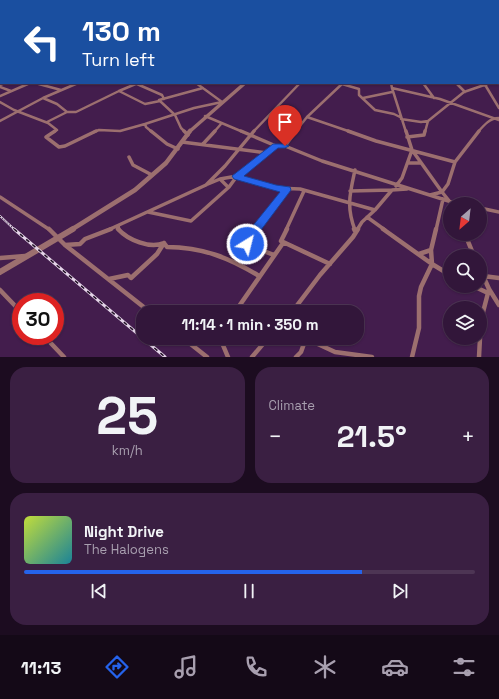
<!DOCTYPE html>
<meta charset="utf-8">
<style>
:root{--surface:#32163a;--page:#3a1f42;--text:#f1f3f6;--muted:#a89faf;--line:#4d3554;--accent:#2563eb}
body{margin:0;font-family:"Space Grotesk",sans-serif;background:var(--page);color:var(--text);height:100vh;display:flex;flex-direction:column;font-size:15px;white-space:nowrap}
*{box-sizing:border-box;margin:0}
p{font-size:13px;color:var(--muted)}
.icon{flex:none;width:22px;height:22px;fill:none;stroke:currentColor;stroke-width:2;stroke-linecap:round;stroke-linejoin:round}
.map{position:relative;height:357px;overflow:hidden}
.sheet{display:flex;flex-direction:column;gap:10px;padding:10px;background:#1c0c20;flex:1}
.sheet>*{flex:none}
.guide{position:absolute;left:0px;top:0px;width:499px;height:84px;box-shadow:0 1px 3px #0004,0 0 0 1px var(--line);background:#1a4fa0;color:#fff;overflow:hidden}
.needle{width:26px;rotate:208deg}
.tools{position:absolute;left:443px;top:197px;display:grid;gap:8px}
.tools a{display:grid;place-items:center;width:44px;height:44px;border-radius:50%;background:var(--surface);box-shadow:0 1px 3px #0004,0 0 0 1px var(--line);font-size:20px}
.speed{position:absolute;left:12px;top:293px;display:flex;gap:8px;font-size:20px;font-weight:700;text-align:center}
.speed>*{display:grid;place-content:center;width:52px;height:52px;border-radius:50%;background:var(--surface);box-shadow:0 1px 3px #0004,0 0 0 1px var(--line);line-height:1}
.speed .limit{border:6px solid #d22;background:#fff;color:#111}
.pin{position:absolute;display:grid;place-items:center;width:34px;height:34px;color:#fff;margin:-41px -17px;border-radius:50% 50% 50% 0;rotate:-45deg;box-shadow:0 0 4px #0007}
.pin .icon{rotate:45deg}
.me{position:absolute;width:44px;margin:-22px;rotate:36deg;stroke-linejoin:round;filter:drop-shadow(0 0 3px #0008)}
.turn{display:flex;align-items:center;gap:14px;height:84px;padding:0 16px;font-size:18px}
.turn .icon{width:52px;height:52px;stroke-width:2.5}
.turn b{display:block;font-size:28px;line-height:34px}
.big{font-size:30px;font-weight:700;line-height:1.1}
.sheet .tile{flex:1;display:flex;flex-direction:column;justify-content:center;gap:6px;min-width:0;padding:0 14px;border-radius:16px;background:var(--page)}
.sheet .dial{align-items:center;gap:0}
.dial b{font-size:52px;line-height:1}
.song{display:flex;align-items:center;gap:12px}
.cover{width:48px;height:48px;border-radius:6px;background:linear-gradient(135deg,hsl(70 70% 55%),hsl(190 70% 35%))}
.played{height:4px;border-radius:2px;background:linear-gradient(90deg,var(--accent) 75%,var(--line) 75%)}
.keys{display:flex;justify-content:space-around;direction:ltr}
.heat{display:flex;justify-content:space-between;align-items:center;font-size:22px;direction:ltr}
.sheet .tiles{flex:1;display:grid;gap:10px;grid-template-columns:1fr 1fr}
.tile:last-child{grid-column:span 2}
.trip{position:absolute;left:136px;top:305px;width:228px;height:40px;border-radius:16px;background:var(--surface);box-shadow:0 1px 3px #0004,0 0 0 1px var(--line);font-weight:700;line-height:40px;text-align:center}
.tab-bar{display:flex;height:64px;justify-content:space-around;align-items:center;background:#140917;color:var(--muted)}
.tab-bar .icon{width:28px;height:28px}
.tab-bar .on{color:var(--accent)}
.tab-bar b{font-size:18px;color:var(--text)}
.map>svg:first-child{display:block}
</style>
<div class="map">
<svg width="499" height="357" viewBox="0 0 499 357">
<rect width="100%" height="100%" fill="#431d4d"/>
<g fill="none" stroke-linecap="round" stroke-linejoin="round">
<!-- river -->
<path fill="#2e7e82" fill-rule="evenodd" d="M498,16H499V19H498Z"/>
<!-- minor-far3 -->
<path stroke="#9c6f6f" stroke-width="2" d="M31,0L35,1
M45,0H48
M240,0L248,1
M312,0L317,1
M403,0L405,1
M425,0L427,1
M16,1L19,0
M189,1L193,0
M208,1L215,0
M263,1L266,0"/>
<!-- minor-far2 -->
<path stroke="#9c6f6f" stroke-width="2.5" d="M35,83L61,90
M138,83L119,91L145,104L160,101L175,115L181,128L185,132
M196,83L222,102
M391,83L392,88L440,99L499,120
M423,83L434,98
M456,83L465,92
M484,83L499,108
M137,84L162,95L164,99
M342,84L359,89V95L375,110L394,114L400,117
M0,85L5,83
M0,87L11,91
M392,88L406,132
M0,96L30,83
M43,98L57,104L67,112
M363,98L392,92
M159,100L203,88
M0,102L14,110L48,123L57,130L54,132
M205,116L243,132
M307,117L351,132
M401,119L421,122L428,121L464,92L490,83
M0,121L43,98L78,83
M47,122L67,112H76L119,91
M94,132L99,130L120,131L145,124
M152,132L146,127L145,124L194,108L222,102
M214,132L221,124
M253,132L300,83
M295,132L307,117L343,83
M425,132L428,121
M478,132C484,125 490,118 499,118"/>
<!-- minor-far1 -->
<path stroke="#9c6f6f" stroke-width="3.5" d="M55,131L46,137L59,147L65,146L96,131
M151,131L167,144L178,149
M184,131L188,135
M241,131L276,146
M296,131L285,146L322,161L458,204
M348,131L376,141L455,162
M406,131L412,150L442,192L430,195
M407,137L424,135L425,131
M182,142L267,153
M203,144L215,131
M129,157L133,165L152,175
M408,163H421
M220,179L228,187
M208,184L220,179L237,176L276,146H285
M396,186L402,178L412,150
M350,191L392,190
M0,197L50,230
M450,202L442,192L448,184L455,162L479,131
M480,208L499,212
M148,212L191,221L229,187L237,176L276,188L300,189L375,210
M367,217L385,230
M118,226L119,230
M108,230L206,185L225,166L254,131
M256,230L287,189
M286,230L304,191
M355,230C346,207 350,193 355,170
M357,230L362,222L375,210L392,190L407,189
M436,230L443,199"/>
<!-- minor -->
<path stroke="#9c6f6f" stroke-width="4.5" d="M49,229L65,245L150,312
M118,229C128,240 150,249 164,243L167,247C202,247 230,258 259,276
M256,229L247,241L248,245L274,255
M287,229L281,241L330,264
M354,229L355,231
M383,229L432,264L450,275
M465,234L474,256
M65,245L80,244L85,239L111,229
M419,254L431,250
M0,258L25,256
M480,269L489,289L499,305
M483,276L499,278
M109,279L128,275L131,278L157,254L164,243
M473,286L488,293
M0,290L21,312
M235,312L283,243
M292,312L320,275L353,237L358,229
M480,333L481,320L489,289
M44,336L64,357
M183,338L207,357
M197,338H214
M220,338L228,357
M305,338L335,352L372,357
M252,357L268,338
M296,357L301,352L306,338
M412,357L419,328V296L421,287L432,264L431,250L436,229
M479,357L480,338"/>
<!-- tertiary-far3 -->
<path stroke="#9c6f6f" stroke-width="2.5" d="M365,0L367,1"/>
<!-- tertiary-far2 -->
<path stroke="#9c6f6f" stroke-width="3.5" d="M189,132L245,83"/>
<!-- tertiary-far1 -->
<path stroke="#9c6f6f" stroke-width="4.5" d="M71,230L135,190L166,163L190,131"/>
<!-- tertiary -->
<path stroke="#9c6f6f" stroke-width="6" d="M0,272L73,229"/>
<!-- rail-far1 casing -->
<g stroke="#e4d4e8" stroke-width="2">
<path id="rail-far1" d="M0,216L15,230"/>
</g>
<!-- rail casing -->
<g stroke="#e4d4e8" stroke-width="3">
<path id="rail" d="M14,229L165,357"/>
</g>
<!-- rail-far1 -->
<use href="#rail-far1" stroke="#211025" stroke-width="1" stroke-dasharray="1.5" stroke-linecap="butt"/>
<!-- rail -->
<use href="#rail" stroke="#211025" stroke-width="1.5" stroke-dasharray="4" stroke-linecap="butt"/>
</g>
<!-- route -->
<path fill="#2563eb" stroke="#184099" d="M273,144H285L289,146L285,148H278L244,176L276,185L290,187L291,190L252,242L250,247L247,248L243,247L241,244L243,238L280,192L234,179L232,176Z"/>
</svg>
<div class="tools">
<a><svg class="needle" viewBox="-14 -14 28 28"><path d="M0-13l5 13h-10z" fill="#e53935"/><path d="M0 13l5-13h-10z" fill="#a89faf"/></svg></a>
<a><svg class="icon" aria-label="search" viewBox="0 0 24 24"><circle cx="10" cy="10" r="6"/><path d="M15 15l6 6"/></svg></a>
<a><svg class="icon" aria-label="layers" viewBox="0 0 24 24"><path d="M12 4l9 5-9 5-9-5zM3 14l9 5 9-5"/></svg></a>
</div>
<div class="speed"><div class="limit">30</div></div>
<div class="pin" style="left:285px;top:146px;background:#d93025"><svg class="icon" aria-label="arrive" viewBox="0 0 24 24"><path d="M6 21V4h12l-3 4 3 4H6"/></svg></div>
<svg class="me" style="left:247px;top:244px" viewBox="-20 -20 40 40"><circle r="17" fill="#2563eb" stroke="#fff" stroke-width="3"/><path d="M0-11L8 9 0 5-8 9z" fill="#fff"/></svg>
<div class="trip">11:14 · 1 min · 350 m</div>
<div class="guide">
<div class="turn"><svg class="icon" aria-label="left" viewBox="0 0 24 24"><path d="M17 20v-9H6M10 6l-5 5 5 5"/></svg><div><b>130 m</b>Turn left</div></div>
</div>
</div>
<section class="sheet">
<div class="tiles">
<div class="tile dial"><b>25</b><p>km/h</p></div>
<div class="tile"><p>Climate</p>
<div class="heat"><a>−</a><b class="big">21.5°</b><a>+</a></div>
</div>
<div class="tile">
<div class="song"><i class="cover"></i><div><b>Night Drive</b><p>The Halogens</p></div></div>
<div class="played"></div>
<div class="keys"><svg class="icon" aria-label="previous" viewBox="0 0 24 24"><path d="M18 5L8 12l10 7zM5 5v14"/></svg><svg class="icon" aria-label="pause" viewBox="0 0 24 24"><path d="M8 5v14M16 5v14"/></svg><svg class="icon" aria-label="next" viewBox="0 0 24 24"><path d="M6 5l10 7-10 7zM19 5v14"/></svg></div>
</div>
</div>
</section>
<nav class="tab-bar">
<b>11:13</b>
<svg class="icon on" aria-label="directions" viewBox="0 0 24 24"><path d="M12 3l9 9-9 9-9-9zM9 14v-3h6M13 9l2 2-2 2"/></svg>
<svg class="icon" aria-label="music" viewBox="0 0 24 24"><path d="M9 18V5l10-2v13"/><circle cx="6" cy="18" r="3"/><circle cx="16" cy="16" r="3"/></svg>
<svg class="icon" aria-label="phone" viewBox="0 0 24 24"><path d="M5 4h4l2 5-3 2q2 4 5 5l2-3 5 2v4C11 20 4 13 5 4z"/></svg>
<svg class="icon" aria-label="climate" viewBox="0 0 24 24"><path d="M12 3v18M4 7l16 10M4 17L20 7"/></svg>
<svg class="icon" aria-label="car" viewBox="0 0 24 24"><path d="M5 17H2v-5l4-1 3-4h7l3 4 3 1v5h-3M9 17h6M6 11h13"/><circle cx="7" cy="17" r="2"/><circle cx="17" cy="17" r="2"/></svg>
<svg class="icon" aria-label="filters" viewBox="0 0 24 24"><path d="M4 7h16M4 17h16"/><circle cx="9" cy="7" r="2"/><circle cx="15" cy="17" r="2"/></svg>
</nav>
